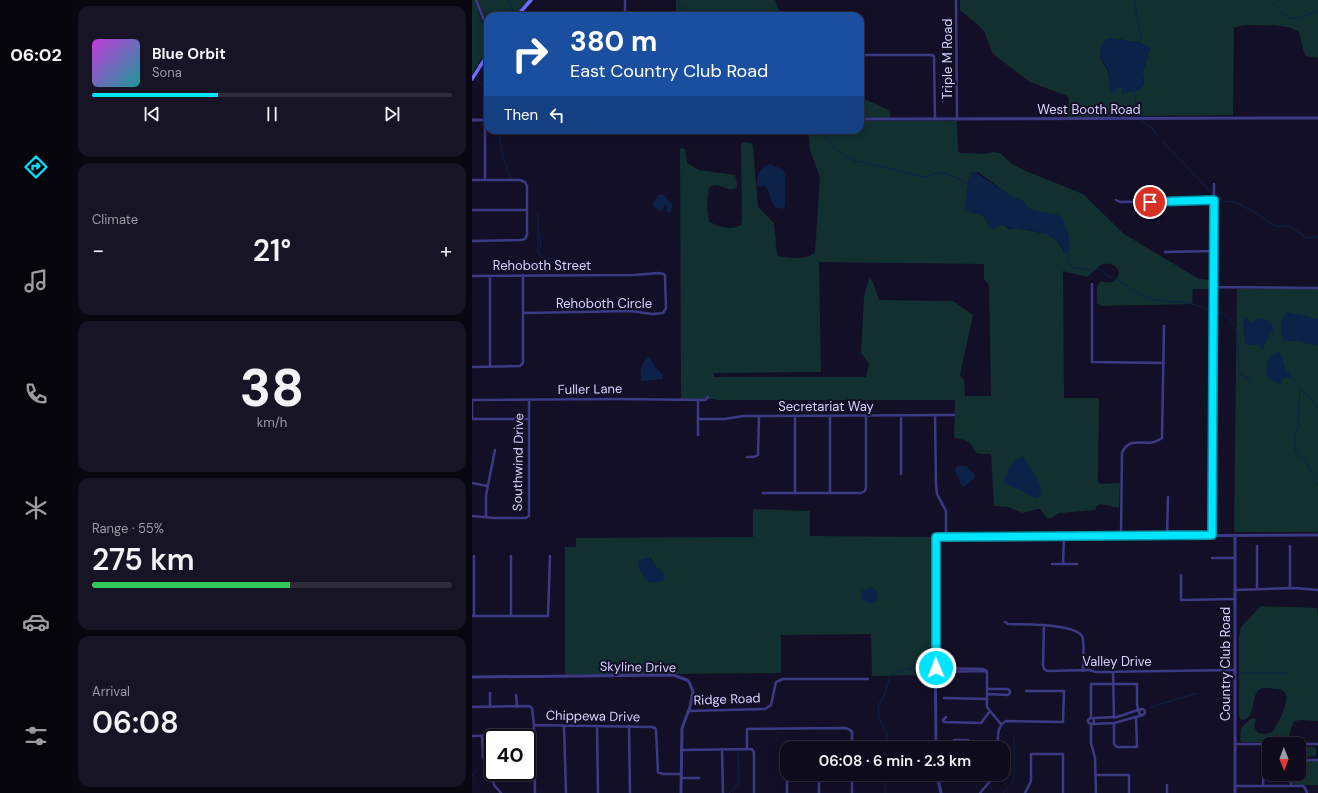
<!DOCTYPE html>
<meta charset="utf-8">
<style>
:root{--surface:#0e0b1c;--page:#171425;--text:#f1f3f6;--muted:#9b9ba3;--line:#2e2b3b;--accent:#00e5ff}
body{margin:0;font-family:"DM Sans",sans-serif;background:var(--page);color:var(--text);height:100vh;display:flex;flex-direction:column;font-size:15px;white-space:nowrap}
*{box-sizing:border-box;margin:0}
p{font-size:13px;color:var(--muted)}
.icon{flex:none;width:22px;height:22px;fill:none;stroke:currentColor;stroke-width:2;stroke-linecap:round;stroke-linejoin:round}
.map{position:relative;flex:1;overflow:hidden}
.drawer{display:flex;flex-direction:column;gap:6px;padding:6px;background:#08060f;width:400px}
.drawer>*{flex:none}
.guide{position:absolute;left:12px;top:12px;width:380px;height:122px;border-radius:12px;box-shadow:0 2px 10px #0003,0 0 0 1px var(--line);background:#1a4fa0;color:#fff;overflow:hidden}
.needle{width:26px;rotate:179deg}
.buttons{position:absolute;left:790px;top:737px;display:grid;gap:8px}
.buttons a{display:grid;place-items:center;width:44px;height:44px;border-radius:8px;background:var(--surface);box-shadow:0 2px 10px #0003,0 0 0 1px var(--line);font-size:20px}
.speed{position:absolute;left:12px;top:729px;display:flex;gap:8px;font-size:20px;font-weight:700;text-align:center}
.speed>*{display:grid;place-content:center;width:52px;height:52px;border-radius:50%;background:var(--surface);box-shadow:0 2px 10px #0003,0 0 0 1px var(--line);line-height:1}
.speed .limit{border:2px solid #111;border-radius:6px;background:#fff;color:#111}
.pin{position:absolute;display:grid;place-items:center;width:34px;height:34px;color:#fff;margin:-17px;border:2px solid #fff;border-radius:50%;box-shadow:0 1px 4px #0007}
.me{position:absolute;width:44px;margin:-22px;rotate:359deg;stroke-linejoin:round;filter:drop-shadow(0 0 3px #0008)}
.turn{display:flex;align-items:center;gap:14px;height:84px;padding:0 20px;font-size:18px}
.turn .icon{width:52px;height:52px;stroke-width:2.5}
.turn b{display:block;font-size:28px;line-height:34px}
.then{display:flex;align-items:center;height:38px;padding:0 20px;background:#0003;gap:8px;font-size:15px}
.big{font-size:30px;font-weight:600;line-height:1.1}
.drawer .tile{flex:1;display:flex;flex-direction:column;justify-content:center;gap:6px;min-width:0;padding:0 14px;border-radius:12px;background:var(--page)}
.drawer .dial{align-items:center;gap:0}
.dial b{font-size:52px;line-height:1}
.song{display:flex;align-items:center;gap:12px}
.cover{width:48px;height:48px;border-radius:6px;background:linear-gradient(135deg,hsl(290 70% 55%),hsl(180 70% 35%))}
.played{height:4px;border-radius:2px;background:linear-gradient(90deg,var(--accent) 35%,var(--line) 35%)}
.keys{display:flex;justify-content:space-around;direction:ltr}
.heat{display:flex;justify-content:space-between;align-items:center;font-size:22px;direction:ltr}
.charge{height:6px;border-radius:3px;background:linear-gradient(90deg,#34c759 55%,var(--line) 0)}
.trip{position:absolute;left:308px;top:741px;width:230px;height:40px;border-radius:12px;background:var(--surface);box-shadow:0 2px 10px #0003,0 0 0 1px var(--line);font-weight:600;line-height:40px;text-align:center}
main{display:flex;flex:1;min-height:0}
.dock{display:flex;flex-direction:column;width:72px;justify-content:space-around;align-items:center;background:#06040b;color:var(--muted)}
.dock .icon{width:28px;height:28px}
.dock .active{color:var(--accent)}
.dock b{font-size:18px;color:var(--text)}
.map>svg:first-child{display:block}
</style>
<main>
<nav class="dock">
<b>06:02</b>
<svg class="icon active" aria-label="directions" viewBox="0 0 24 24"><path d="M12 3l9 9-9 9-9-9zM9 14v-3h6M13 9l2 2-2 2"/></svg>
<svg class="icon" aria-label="music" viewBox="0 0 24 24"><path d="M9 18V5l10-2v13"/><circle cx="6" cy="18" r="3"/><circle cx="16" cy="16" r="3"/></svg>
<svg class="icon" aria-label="phone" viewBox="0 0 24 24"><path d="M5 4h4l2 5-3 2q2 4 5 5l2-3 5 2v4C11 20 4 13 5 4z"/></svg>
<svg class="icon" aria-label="climate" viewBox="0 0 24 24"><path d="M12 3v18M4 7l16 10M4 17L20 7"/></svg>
<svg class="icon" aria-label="car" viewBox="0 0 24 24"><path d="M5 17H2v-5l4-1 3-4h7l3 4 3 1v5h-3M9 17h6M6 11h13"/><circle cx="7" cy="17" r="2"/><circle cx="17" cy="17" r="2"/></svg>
<svg class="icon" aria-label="filters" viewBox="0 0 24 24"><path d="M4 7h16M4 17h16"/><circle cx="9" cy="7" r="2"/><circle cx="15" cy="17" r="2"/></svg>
</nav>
<section class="drawer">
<div class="tile">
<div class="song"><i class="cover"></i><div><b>Blue Orbit</b><p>Sona</p></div></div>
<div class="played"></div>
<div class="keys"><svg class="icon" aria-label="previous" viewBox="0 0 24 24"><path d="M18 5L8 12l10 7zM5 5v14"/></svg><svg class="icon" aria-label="pause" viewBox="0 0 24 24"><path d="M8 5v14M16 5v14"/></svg><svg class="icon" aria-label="next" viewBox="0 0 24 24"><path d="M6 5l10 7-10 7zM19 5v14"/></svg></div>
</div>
<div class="tile"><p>Climate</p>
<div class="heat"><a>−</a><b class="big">21°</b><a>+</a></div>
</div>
<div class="tile dial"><b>38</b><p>km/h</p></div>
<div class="tile"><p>Range · 55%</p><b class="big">275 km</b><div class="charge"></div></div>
<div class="tile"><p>Arrival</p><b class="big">06:08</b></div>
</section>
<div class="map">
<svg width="846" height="793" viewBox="0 0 846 793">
<rect width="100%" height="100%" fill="#130f26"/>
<!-- green -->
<path fill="#12302f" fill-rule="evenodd" d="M0,0H2L16,37V48L0,74Z
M6,0H57L42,16H16V24Z
M204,0H303L309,16H272L271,14H263L254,16H204Z
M488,0H846V58L834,56L831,49L827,32C825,31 822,29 819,28C808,25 771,23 762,28L761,115L595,117L597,100L595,96L558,82L521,54L512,31L506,25L488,10ZM639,38L665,42L678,47C676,56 673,64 671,72C670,76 673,79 672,82C672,91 657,92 650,91V88L647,87L644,89L637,90V75L635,69L628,58L634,39Z
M388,97L416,110L419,114L417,118L388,117Z
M388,121H485L486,151L488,153L513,154L520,152L528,153L540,164L554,171L611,194L652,234L727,279L739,280V287L738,289H721L720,304L630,306L625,303V286L629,281C639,284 645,282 647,272C644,264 638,263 630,264L615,277L591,271L592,398H627L626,482L628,484L648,483L647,508L628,504L625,506L623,510L587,513L578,519L575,518L568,509H565L551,513L536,507L522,506L519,454H509L504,453C498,441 495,440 482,438L483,400H243V399H209L208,149L210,148L213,149L215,163L227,170L263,175L265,184L264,188C253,193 246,180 237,188L235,205L237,221C245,227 260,231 269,225L270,220L269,144L271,142L279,143L281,146L286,207L302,223L305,255C313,259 338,260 343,252L348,177L338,150L336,130H388ZM506,172L537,195L552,202C558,215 578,212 590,217L596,234L597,251L592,252C588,243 583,238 575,234L544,228L537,229L531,224L525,226L518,227L512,216L493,208L497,177ZM347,262L512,264V279L517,285L519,396H493L492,381L488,375L501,315L481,301L407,300L401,282L397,278L392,297L389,353L397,364L394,377H242V373L349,372Z
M765,289H846V532H762Z
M281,509L338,511V536L462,537V672L459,675L400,676L399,634L309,635V673L93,675V547H104V538L281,537ZM179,558L182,566L189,570L174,580L166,565Z
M789,606L845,608L846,616V721L829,720L822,721L816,739L813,742H770L768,740L769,728L780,718L784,719L782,727L786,733L794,734L800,732C806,725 816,704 814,695C812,690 809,689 804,689C800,689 796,687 792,688C776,689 787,720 769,720L767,717V636L769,627Z
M827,747H842L844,749V754L842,756L827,758Z
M827,761H846V785H823L821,784V774H827Z"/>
<!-- water -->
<path fill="#0c2248" d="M639,38L665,42L678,47C676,56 673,64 671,72C670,76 673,79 672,82C672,89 659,93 653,92L651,94H649L650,88L647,87L644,89L643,93L637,90C636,85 638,79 637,74C634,57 620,61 634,39Z
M299,164L311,170L313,175V206L311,209L302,207L295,188L292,185L288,187L285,185C285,174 288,166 299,164Z
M503,172L537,195L552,202C559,216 578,210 590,217C595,228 600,243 596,254C591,251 591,246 586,242C575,231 559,231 544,228L541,230L531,224L523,229H520L512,216L497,212L493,208L497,177L498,173Z
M187,195H192L201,205L198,213L194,211L195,207L193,205L189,212L181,206V203Z
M816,312L846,319V345L832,343L829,341H820L815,340L811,342C810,332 806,319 816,312Z
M773,317L779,322L788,318L799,322L801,331L796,337L791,349H789L786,345H774L773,343L771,328Z
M807,352L810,356L813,368L822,380L815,377L811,379L809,384L802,382L795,376C794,366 795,354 807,352Z
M178,357L183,367L191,375V379L171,381L169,380C168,371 169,361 178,357Z
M550,457L554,459C557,470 576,487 566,498C562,498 538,485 532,483C534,473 540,460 550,457Z
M486,466H494L503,474L502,479L496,483L492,487H490L483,470L484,467Z
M177,557L182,566L190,571L193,578L192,580C181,584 176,584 170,574C168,570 166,566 166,561L169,559Z
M401,587L405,591L404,602C399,604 395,603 391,600L389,594L390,591Z"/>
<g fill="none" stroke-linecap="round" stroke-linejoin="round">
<!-- stream -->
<path stroke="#0c2248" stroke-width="1" d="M36,0L43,15
M207,0L209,16
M662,0L669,37L667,43
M798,0C817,20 818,24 844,11H846
M15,61L16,59
M13,64L4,79L16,91
M662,90L666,117
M669,121L679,127L687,137
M27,130L30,153L39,179
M346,130L365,151L380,160L453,177C473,169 478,175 495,183
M690,141L740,193
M744,194L751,201L763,202L791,217L799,224L804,226H817L835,238L846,237
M66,212V253
M67,231L68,234L69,248
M65,251L71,258L83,259L84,262
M595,254L597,262L601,268L620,270L629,269L634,275L646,280L665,292L682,300L718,303L740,311
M744,312C771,314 765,354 768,373L769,375L776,378L781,386
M822,380L825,382
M827,385L828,389L826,421L827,426L823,435V445L824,452L827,456L834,461L846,486
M829,389C833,396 843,400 845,408
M766,680L768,673H814
M759,681L761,680
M676,708L725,693
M415,748V734L407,718L406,706L412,696L418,676L430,670L448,666L462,659
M0,777L4,770
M257,793L266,784L267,780L266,751
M413,793L414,774
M531,793L540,783L542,779V738"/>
<!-- minor -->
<path stroke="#3d3a85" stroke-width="2.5" d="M484,0L485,119
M153,16V0
M388,55H459L462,56L463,119
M13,121V180
M0,180H48L53,182L55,186V235L53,239L48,240L0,241
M644,200L648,202L742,200
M0,210H55
M693,252L742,251
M0,276L162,275L186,273L192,274L193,276L194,308L191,313L180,314L159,311L52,313
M18,276V367
M620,284V362L692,363
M742,287L846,288
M0,367L48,366L51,363V275
M0,400L146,399L233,400L236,397
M0,400V418
M226,400V435
M429,415V474
M463,415L464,485L465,494L474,511V536
M323,416V493
M358,416V493
M0,419H57
M226,419H253L271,416L482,415
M275,457H282L286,455L287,416
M0,483L16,486
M291,493H389L393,491L394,487V416
M0,516L23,518H54L57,516V401
M14,516V495L23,450
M649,535L650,453C658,433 675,450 690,438L692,326
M695,535L696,497
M740,535L742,184
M785,546V589
M818,546V588
M2,556V616
M39,556V616
M740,558H763
M580,564H605
M591,564L592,536
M709,575V600L763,599
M763,590L823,588L846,590
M0,616H76L78,556
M533,622L536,624C551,625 602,623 610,636C613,642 611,663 611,671
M572,625L571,665L572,669L575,671L617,670L624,672L763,670
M641,671L642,718
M464,672L515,671L511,669L464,668
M515,672V707L518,711L529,724
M18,693V707
M515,694L536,695L538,693V691L536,689H515
M44,695L45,707
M472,698L515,699
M0,707L57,706L60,708L62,725L63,793
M667 712a3 3 0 1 1 6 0a3 3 0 1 1-6 0Z
M216,711L293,709L299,705L304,682L311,679H396
M474,717L471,720L472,722L509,723L518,711
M616 721a3 3 0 1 1 6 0a3 3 0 1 1-6 0Z
M619,718V684H665V704L666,710
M621,718L645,717L669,709
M642,723V744L645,747H665L664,717
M619,724V743L623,758L624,793
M621,724L642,723L671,715
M62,725L180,727L183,728L184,730L186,772L191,774H209
M92,726L94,793
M125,726L126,793
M157,726L158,793
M0,736L32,735L38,738
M10,736L11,757L19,769L22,785L29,793
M482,740H496V748
M55,742H62
M763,744H797
M827,744H846
M526,748C526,737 524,727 534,721L591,722L592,691H554
M250,749L251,793
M275,749V729L374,728L378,730L380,732V748
M209,750L280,749L282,753V793
M315,757V793
M827,760H846
M20,773L30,772
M624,775H657V793
M209,778H227
M763,786H831L833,788L835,793
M791,786L792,762
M819,786V774
M347,793V774
M380,793V774
M508,793L524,774
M553,793L559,781V754H591V793
M695,793V785"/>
<!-- tertiary -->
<path stroke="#3d3a85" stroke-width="3" d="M4,0L16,30
M388,119L846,118
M0,120H16
M0,677L201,675L215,680L217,682L221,691L218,707L210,728L209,793
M464,748L463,627L464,537L846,535
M465,774L469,793
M763,793V535"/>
<!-- secondary -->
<path stroke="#6f6bff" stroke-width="3.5" d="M45,16L59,0
M0,79L16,54"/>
</g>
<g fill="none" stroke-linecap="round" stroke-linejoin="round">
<!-- route casing -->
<g stroke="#0095a6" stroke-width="10">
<path id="route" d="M464,668V537L740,535L742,200L678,202"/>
</g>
<!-- route -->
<use href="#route" stroke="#00e5ff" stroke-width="7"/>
</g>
<g text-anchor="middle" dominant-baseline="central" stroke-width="4" stroke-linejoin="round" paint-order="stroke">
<!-- street labels -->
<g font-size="13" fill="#d9d4ff" stroke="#130f26">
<text transform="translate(475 59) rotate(-90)">Triple M Road</text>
<text x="617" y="109">West Booth Road</text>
<text x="70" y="265">Rehoboth Street</text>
<text x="132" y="303">Rehoboth Circle</text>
<text transform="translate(118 389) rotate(-1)">Fuller Lane</text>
<text x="354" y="406">Secretariat Way</text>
<text transform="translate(46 462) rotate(-89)">Southwind Drive</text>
<text x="645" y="661">Valley Drive</text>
<text transform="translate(753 664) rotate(-90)">Country Club Road</text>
<text transform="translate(166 667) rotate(1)">Skyline Drive</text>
<text transform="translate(255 699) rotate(-2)">Ridge Road</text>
<text transform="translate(121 716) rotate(1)">Chippewa Drive</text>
</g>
</g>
</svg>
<div class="buttons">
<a><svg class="needle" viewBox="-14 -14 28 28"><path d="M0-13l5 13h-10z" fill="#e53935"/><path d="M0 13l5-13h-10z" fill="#9b9ba3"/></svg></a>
</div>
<div class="speed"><div class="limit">40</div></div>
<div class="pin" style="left:678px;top:202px;background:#d93025"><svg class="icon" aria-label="arrive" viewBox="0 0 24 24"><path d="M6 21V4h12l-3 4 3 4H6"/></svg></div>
<svg class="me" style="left:464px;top:668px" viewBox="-20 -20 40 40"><circle r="17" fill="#00e5ff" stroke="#fff" stroke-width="3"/><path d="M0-11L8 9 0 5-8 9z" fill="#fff"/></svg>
<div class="trip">06:08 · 6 min · 2.3 km</div>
<div class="guide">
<div class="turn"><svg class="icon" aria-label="right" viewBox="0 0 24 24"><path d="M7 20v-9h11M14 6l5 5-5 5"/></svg><div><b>380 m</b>East Country Club Road</div></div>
<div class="then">Then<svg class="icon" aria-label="left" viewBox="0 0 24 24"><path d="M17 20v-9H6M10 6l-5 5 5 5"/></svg></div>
</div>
</div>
</main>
